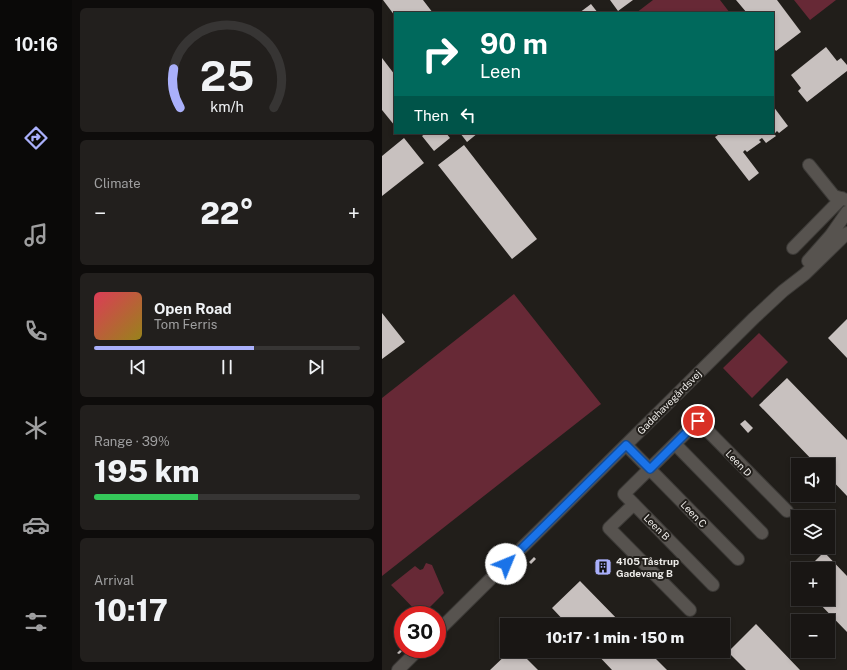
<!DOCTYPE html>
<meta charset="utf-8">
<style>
:root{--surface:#191614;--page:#221f1d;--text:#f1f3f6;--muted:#9f9fa0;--line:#373534;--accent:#aab0fb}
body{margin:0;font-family:"Public Sans",sans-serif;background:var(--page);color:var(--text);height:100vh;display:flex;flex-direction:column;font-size:15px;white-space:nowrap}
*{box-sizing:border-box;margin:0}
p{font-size:13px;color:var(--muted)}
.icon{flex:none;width:22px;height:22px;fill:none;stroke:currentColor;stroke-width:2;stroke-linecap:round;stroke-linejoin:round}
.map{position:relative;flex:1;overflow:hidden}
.panel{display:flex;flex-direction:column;gap:8px;padding:8px;background:#0e0c0b;width:310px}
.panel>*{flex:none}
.hud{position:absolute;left:12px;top:12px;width:380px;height:122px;border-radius:0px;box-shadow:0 2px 6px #0003,0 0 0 1px var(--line);background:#00695c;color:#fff;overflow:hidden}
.buttons{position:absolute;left:409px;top:458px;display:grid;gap:8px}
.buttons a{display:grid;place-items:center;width:44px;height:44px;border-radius:0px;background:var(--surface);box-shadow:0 2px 6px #0003,0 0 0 1px var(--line);font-size:20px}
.speed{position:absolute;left:12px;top:606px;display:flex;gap:8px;font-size:20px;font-weight:700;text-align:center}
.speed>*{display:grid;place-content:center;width:52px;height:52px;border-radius:50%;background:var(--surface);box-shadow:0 2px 6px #0003,0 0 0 1px var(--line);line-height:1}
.speed .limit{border:6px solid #d22;background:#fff;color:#111}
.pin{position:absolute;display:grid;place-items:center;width:34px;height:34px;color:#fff;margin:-17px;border:2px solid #fff;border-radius:50%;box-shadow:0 1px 4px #0007}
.me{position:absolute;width:44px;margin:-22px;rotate:45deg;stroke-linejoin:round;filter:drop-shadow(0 0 3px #0008)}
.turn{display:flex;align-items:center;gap:14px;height:84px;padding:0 20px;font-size:18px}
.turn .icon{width:52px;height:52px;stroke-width:2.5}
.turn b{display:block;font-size:28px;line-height:34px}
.then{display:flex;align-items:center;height:38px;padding:0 20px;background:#0003;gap:8px;font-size:15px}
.big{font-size:30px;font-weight:800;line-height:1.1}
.panel .widget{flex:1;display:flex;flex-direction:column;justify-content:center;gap:6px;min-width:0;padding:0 14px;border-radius:6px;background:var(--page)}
.panel .dial{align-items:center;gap:0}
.dial svg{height:104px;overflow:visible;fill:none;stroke:var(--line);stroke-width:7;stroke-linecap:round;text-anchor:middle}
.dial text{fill:var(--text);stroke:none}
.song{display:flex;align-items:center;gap:12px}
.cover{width:48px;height:48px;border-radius:6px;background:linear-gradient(135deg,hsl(350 70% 55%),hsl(50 70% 35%))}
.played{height:4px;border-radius:2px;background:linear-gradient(90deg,var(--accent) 60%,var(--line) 60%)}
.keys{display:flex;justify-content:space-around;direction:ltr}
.heat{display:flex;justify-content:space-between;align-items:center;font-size:22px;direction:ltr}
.charge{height:6px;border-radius:3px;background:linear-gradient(90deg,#34c759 39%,var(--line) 0)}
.trip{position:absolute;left:118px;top:618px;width:230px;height:40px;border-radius:0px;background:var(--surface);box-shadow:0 2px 6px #0003,0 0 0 1px var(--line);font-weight:800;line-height:40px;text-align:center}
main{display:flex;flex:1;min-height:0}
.tab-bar{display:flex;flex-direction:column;width:72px;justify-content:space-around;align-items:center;background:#0a0908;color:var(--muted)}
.tab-bar .icon{width:28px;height:28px}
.tab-bar .selected{color:var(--accent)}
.tab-bar b{font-size:18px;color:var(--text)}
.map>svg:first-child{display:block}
</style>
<main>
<nav class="tab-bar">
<b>10:16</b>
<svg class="icon selected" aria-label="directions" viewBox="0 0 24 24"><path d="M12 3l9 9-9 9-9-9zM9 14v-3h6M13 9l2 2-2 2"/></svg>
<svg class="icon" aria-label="music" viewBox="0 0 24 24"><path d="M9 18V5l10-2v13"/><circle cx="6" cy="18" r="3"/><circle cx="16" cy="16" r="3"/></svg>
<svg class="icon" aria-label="phone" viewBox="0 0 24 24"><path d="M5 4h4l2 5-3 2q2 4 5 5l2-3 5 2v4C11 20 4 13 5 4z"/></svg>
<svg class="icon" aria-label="climate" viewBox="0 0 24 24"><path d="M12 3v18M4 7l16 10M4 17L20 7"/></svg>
<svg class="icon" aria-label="car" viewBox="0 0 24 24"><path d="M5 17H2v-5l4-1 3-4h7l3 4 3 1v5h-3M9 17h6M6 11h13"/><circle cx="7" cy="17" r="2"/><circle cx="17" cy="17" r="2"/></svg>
<svg class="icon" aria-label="filters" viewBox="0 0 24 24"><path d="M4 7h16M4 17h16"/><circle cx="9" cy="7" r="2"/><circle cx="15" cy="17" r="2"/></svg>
</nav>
<section class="panel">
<div class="widget dial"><svg viewBox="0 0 100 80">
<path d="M14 69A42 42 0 1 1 86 69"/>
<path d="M14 69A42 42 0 0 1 9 39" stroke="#aab0fb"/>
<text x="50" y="56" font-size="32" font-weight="700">25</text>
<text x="50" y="72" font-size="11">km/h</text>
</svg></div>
<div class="widget"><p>Climate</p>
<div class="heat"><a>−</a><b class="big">22°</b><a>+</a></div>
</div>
<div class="widget">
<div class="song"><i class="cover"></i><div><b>Open Road</b><p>Tom Ferris</p></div></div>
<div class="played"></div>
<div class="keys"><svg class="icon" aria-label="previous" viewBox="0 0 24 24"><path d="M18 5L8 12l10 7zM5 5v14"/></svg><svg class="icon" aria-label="pause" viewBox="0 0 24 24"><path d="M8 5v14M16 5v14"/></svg><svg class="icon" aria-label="next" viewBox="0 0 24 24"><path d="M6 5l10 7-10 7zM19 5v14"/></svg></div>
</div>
<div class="widget"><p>Range · 39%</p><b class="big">195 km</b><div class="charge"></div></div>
<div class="widget"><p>Arrival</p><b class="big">10:17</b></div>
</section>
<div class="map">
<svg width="465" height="670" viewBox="0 0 465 670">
<rect width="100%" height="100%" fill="#211e1a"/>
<!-- green -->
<path fill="#672936" d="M271,0H338L348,13H254Z
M412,0H454L428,20Z
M132,294L219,404L0,576V398Z
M377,333L406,362L370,398L341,368Z
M44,563L50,565L62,593L40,615H38L9,585L33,566L38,570L41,569Z"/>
<!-- building -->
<path fill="#c8c1bf" d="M1,0H41L51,13H13V16Z
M228,0H251L236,11Z
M354,0H395L419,32L394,51L391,47V13H365Z
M209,4L216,13H197Z
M444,47L455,61L459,58L465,65V71L425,102L416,91L419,88L409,75Z
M0,58L13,75V126L0,110Z
M391,106L406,126L397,133L395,131L392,134L394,136L384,143L380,138L377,140L379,142L365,152L363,150L361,152L377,173L367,181L333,137L339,133H391Z
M44,133H64L68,138L52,151L40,136Z
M78,133H96L85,142Z
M22,138L42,163L0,196V156Z
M82,145L155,239L130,259L56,165Z
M0,313L23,342L0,359Z
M465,319V358L446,338Z
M405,378L465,440V496L446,476V465H435L377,405Z
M363,420L371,428L366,433L358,424Z
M442,552L465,576V632L433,599H446V569H425Z
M152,557L154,559L149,564L147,562Z
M220,561L228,569L223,574L215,565Z
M198,581L241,625H186L170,608Z
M374,624L418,670H364L346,652Z
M21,647V649H23L17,654L15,653Z
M128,651H137L156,670H108Z
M212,651H266L285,670H230Z"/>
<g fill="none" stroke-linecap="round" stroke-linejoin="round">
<!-- minor casing -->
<g stroke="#3c3a37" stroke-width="14">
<path id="minor" d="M427,165L452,196L465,200
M411,248L460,198
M426,261L449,235L465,212
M293,444L380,533
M244,445L356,559
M252,504L227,528L308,610
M331,585L242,494L316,421L405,511
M55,632L372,318L401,291L423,274L465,233
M16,670L37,649"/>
</g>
<!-- minor -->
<use href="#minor" stroke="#57534f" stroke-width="12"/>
</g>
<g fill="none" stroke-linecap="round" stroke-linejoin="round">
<!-- route casing -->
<g stroke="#114b97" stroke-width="10">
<path id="route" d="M124,564L244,445L268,469L316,421"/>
</g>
<!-- route -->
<use href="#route" stroke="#1a73e8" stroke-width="7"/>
</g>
<!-- icons -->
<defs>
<g id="building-square" transform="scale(0.9)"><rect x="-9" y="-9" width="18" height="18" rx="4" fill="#aab0fb" stroke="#211e1a"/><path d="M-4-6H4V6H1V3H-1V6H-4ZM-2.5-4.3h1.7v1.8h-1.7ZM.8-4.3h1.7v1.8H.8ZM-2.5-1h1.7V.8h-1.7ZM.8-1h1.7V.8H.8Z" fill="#111"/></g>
</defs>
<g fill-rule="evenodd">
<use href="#building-square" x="221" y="567"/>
</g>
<g text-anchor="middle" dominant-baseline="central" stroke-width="4" stroke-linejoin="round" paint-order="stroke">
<!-- street labels -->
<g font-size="10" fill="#edebe8" stroke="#211e1a">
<text transform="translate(287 402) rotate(-45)">Gadehavegårdsvej</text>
<text transform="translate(357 463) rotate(46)">Leen D</text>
<text transform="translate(312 514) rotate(46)">Leen C</text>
<text transform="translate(275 527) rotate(45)">Leen B</text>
</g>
<!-- poi labels -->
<g font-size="10" font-weight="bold" fill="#edebe8" stroke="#211e1a" text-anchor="start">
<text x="234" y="561">4105 Tåstrup<tspan x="234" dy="12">Gadevang B</tspan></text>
</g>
</g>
</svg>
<div class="buttons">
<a><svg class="icon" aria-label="sound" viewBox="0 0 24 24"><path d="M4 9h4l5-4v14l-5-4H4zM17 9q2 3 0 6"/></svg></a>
<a><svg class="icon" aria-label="layers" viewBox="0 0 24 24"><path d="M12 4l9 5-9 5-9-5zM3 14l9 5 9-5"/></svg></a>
<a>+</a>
<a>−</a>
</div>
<div class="speed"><div class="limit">30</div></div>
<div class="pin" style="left:316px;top:421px;background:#d93025"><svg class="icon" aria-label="arrive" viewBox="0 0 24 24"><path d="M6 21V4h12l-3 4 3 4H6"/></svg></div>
<svg class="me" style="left:124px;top:564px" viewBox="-20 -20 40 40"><circle r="19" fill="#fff"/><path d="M0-13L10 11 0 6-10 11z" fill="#1a73e8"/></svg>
<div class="trip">10:17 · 1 min · 150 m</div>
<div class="hud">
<div class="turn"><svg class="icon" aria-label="right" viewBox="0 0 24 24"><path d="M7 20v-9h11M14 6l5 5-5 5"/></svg><div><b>90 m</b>Leen</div></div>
<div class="then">Then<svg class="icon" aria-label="left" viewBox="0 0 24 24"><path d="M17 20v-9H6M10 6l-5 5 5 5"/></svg></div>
</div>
</div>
</main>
